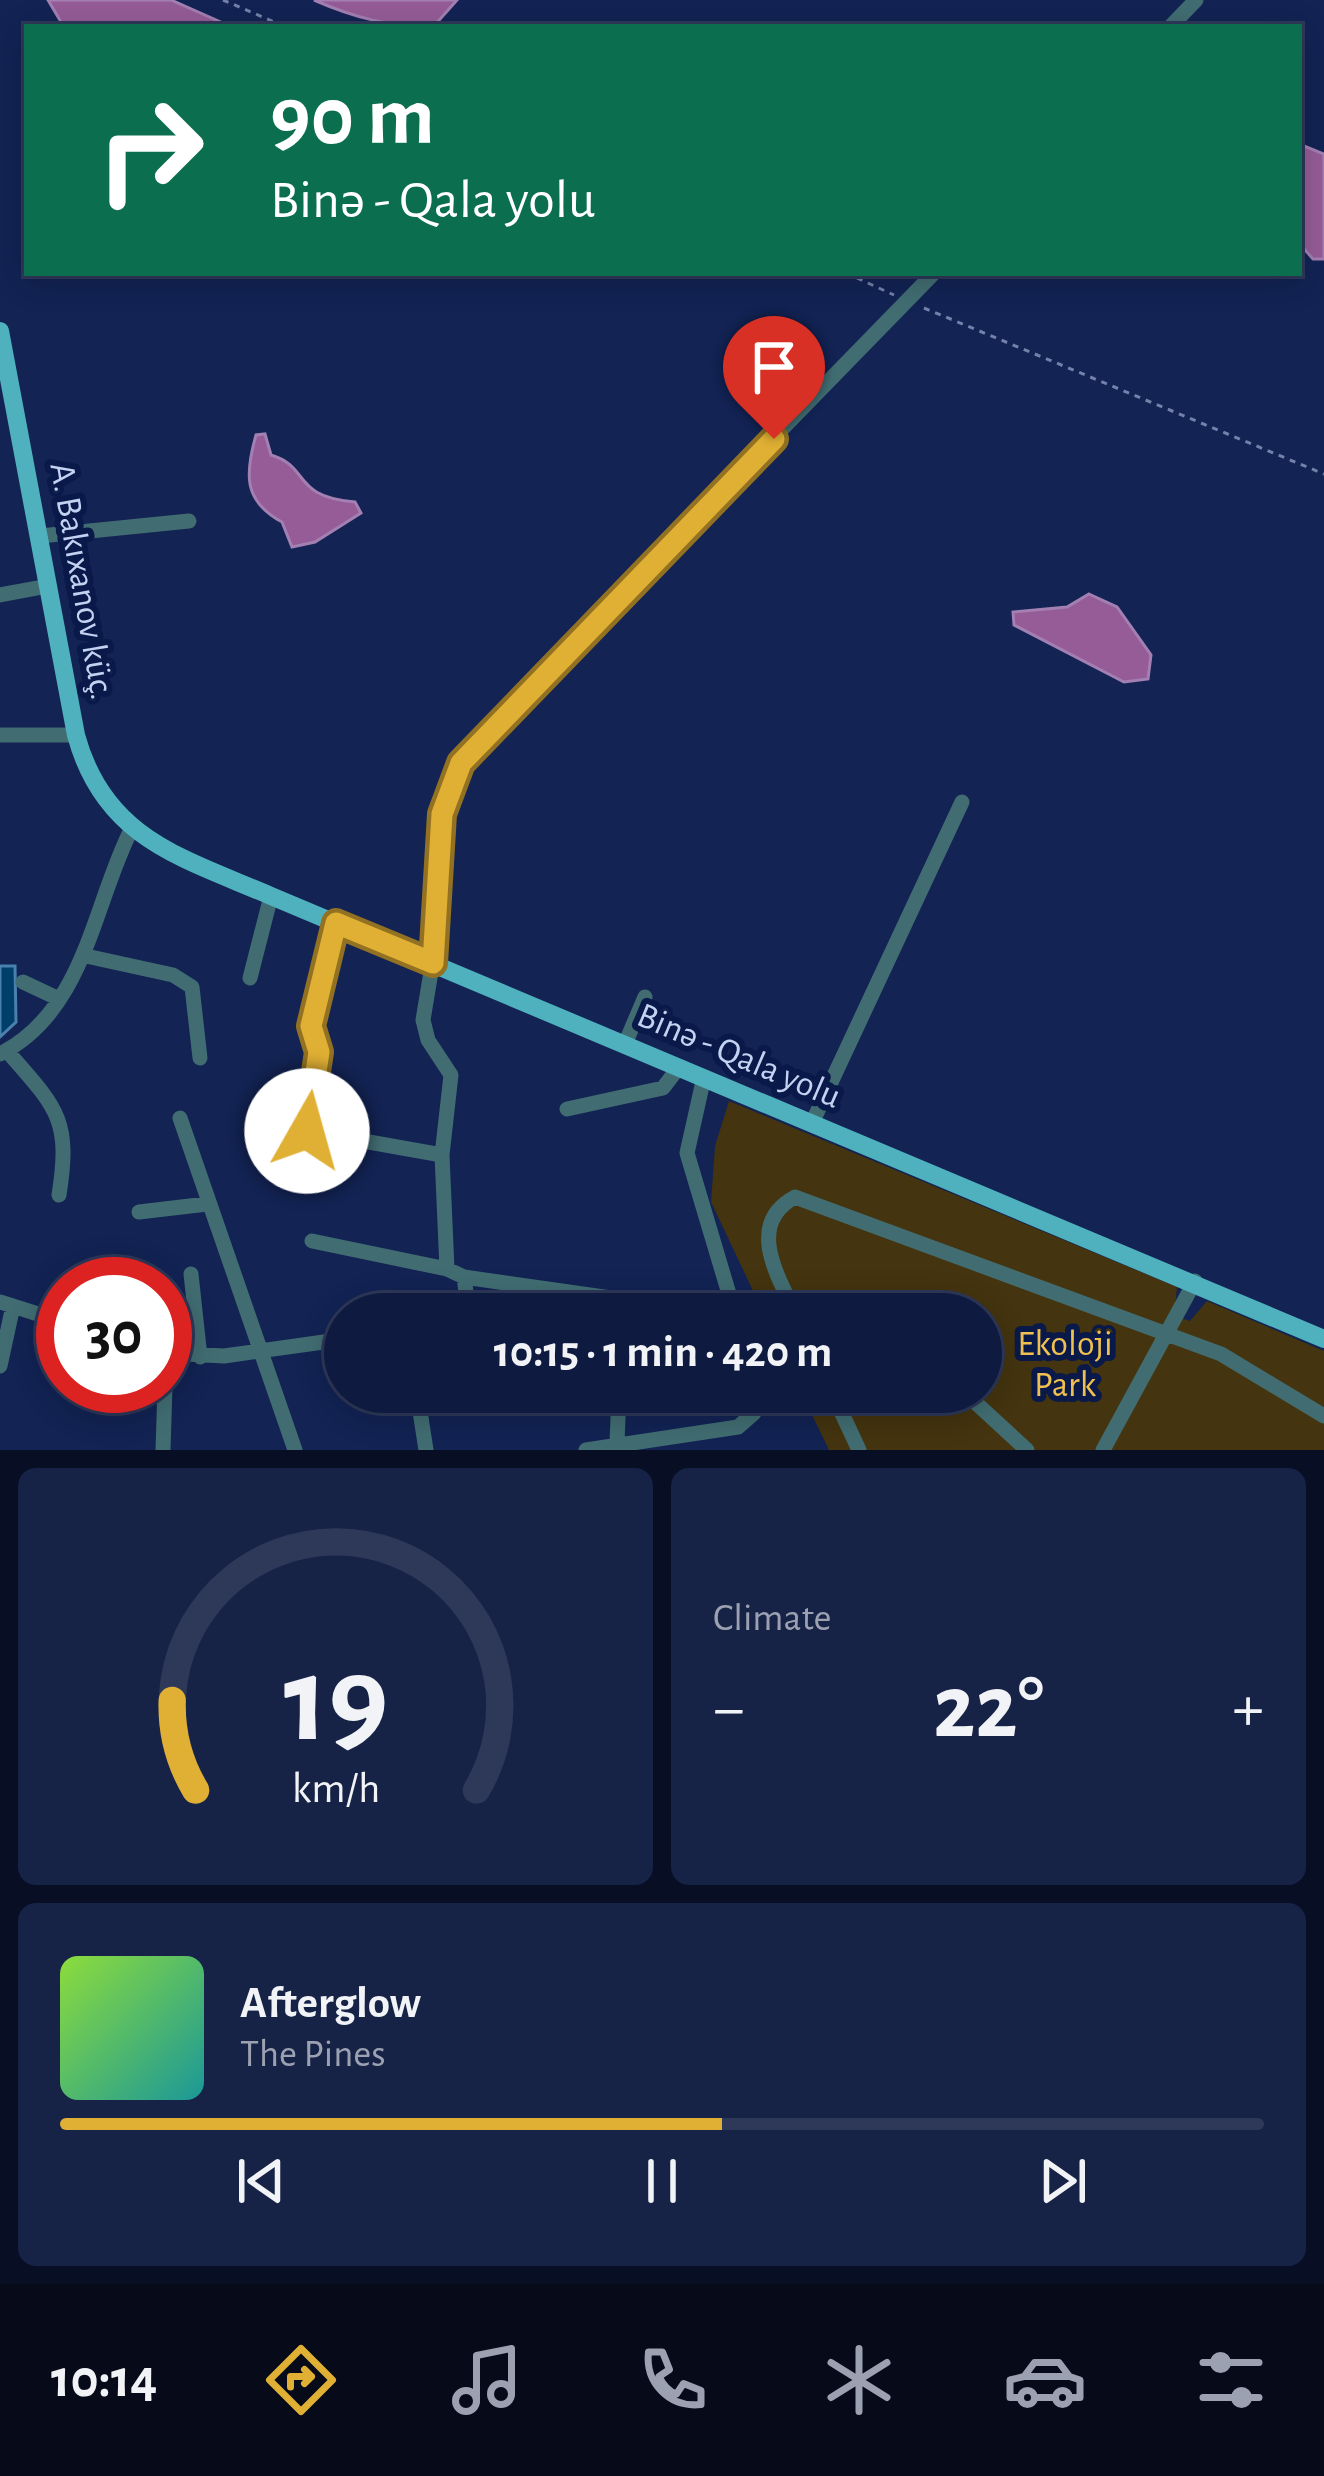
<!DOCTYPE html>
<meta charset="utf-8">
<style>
:root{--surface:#0e1a3f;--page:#172346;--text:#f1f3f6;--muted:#9ba1b0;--line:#2e3859;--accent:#e0b034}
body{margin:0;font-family:"Alegreya Sans",sans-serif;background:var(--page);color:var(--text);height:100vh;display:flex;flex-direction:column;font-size:45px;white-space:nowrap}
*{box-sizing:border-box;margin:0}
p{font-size:39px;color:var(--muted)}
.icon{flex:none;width:66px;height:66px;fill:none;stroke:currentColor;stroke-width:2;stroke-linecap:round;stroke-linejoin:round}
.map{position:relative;height:1450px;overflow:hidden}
.panel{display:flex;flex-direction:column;gap:18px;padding:18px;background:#080e23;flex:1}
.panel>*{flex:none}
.top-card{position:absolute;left:24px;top:24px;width:1278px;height:252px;border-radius:0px;box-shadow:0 6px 30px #0003,0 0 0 3px var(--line);background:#0b6e4f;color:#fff;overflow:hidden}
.speed{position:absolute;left:36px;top:1257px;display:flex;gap:24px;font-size:60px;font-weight:700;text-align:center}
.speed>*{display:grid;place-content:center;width:156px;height:156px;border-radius:50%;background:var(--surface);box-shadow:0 6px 30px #0003,0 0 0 3px var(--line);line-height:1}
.speed .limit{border:18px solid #d22;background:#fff;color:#111}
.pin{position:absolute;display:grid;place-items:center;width:102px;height:102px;color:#fff;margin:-123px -51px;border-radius:50% 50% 50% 0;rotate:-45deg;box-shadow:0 0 12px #0007}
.pin .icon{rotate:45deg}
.me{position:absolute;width:132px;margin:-66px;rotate:7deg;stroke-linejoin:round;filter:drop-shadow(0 0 9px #0008)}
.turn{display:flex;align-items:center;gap:42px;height:252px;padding:0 48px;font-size:54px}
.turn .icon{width:156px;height:156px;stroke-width:2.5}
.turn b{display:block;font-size:84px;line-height:102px}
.big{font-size:90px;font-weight:600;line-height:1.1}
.panel .card{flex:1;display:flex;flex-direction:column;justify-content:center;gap:18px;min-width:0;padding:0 42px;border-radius:18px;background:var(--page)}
.panel .dial{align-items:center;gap:0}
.dial svg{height:312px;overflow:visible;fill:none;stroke:var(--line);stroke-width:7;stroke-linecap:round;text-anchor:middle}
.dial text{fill:var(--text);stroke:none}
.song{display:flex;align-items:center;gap:36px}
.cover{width:144px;height:144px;border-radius:18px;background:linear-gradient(135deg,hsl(90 70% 55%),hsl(180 70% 35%))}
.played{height:12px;border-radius:6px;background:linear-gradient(90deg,var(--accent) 55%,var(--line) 55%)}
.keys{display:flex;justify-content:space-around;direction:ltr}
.heat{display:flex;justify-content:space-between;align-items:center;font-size:66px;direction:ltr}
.panel .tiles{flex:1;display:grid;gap:18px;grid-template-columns:1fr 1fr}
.card:last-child{grid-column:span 2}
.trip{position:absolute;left:324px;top:1293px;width:678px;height:120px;border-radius:60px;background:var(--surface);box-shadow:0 6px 30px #0003,0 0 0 3px var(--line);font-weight:600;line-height:120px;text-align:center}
.tabs{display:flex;height:192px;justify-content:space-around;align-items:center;background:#060a19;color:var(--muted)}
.tabs .icon{width:84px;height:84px}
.tabs .selected{color:var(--accent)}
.tabs b{font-size:54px;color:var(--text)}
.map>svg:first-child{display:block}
</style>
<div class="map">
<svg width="1324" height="1450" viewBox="0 0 1324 1450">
<rect width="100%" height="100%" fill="#122354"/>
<!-- green -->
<path fill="#44340f" d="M729,1101L1177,1287L1174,1316L1190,1321L1207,1301L1324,1351V1450H829L801,1392H981V1314H764L711,1202L715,1146Z"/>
<!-- water -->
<path fill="#955c97" stroke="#a37fb2" stroke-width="3" d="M48,0H171L232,27H64Z
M314,0H457L433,27C390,27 353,17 314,0Z
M1299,144L1324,154V259H1313L1299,243Z
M265,434L271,455C311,467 291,497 355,502L361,513L315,542L292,547L282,522C243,501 245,474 256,435Z
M1089,594L1117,607L1151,655L1148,679L1124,682L1014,625L1013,612L1067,607Z"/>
<!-- building -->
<path fill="#003f69" stroke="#4980ae" stroke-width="3" d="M0,966H15L16,1022L0,1037Z"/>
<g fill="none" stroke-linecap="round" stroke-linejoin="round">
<!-- path -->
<path stroke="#7382aa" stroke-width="3" stroke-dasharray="6 6" stroke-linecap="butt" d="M223,0L286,27
M846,273L894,295
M924,308L1324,474"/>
<!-- minor -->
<path stroke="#416d72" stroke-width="15" d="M1170,27L1196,0
M40,536L189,521
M0,595L48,586
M0,735H76
M336,923L311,1026L319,1052L307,1131L442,1155
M86,956L173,975L192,987L200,1058
M250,978L271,896
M23,982L57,998
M625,1044L645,997
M7,1051C57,1108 71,1119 59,1195
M0,1054C85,1011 93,905 131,830
M704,1077L687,1153L735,1314
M567,1109L663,1088L679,1067
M180,1118L295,1450
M812,1123L962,802
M139,1212L207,1204
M312,1241L447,1269
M191,1274L200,1357
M464,1277L618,1299L623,1314
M0,1302L63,1322
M469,1314L464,1277L447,1269L442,1155L451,1075L428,1040L423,1020L437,936L443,814L461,763L485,734L934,273
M796,1314C778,1277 745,1224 795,1197L1221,1354L1324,1416
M165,1353L224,1356L345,1339
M0,1366L13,1306
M417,1392L426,1450
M832,1392L859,1450
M964,1392L1027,1450
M617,1443L619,1392
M163,1450L165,1386
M586,1450L738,1427L754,1413L759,1392
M1103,1450L1195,1281"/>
<!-- major -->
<path stroke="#4fb1bd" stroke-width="18" d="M0,331L76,735C104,839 183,858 271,896L1324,1339"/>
</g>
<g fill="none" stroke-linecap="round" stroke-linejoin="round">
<!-- route casing -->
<g stroke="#927222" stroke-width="30">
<path id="route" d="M307,1131L319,1052L311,1026L336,923L433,963L442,814L461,763L774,439"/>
</g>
<!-- route -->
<use href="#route" stroke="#e0b034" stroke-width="21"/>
</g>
<g text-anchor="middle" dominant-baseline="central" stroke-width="12" stroke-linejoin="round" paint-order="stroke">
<!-- street labels -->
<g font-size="36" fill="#c4d2f1" stroke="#091949">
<text transform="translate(82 581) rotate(80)">A. Bakıxanov küç.</text>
<text transform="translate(739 1056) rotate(23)">Binə - Qala yolu</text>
</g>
<!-- park labels -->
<g font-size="36" fill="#f0c150" stroke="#091949">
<text x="1065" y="1344">Ekoloji<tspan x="1065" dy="41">Park</tspan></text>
</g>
</g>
</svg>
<div class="speed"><div class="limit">30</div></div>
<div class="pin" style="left:774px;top:439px;background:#d93025"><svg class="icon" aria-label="arrive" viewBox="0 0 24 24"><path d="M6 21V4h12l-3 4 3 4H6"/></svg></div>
<svg class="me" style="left:307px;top:1131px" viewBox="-20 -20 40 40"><circle r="19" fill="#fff"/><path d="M0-13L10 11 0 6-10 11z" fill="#e0b034"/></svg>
<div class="trip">10:15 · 1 min · 420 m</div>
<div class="top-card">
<div class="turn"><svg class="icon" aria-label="right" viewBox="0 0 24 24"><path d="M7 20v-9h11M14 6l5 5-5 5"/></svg><div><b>90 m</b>Binə - Qala yolu</div></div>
</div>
</div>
<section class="panel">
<div class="tiles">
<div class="card dial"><svg viewBox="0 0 100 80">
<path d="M14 69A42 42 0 1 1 86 69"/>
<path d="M14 69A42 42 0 0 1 8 46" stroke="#e0b034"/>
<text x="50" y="56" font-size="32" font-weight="700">19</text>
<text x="50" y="72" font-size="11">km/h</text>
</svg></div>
<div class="card"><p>Climate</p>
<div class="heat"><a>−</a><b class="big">22°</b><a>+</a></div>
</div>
<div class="card">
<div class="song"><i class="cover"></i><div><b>Afterglow</b><p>The Pines</p></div></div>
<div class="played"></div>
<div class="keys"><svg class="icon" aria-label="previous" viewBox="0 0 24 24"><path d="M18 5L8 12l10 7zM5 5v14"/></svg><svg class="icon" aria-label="pause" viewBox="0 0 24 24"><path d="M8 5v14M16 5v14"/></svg><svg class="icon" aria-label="next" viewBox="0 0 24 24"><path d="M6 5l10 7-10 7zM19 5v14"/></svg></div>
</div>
</div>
</section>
<nav class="tabs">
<b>10:14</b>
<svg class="icon selected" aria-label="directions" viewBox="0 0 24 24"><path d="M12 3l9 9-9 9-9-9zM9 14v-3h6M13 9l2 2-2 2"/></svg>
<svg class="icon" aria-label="music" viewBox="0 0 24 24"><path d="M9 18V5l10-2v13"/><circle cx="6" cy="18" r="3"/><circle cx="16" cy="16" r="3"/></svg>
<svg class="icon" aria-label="phone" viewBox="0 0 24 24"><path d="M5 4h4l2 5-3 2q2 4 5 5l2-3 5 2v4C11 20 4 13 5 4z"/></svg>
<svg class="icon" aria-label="climate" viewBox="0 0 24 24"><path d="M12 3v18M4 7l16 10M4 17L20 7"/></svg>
<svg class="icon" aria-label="car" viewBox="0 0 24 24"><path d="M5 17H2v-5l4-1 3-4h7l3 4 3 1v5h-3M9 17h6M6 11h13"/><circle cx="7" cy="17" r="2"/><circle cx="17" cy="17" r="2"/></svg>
<svg class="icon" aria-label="filters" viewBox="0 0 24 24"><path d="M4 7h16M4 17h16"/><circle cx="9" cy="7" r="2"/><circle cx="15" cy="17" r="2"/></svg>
</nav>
